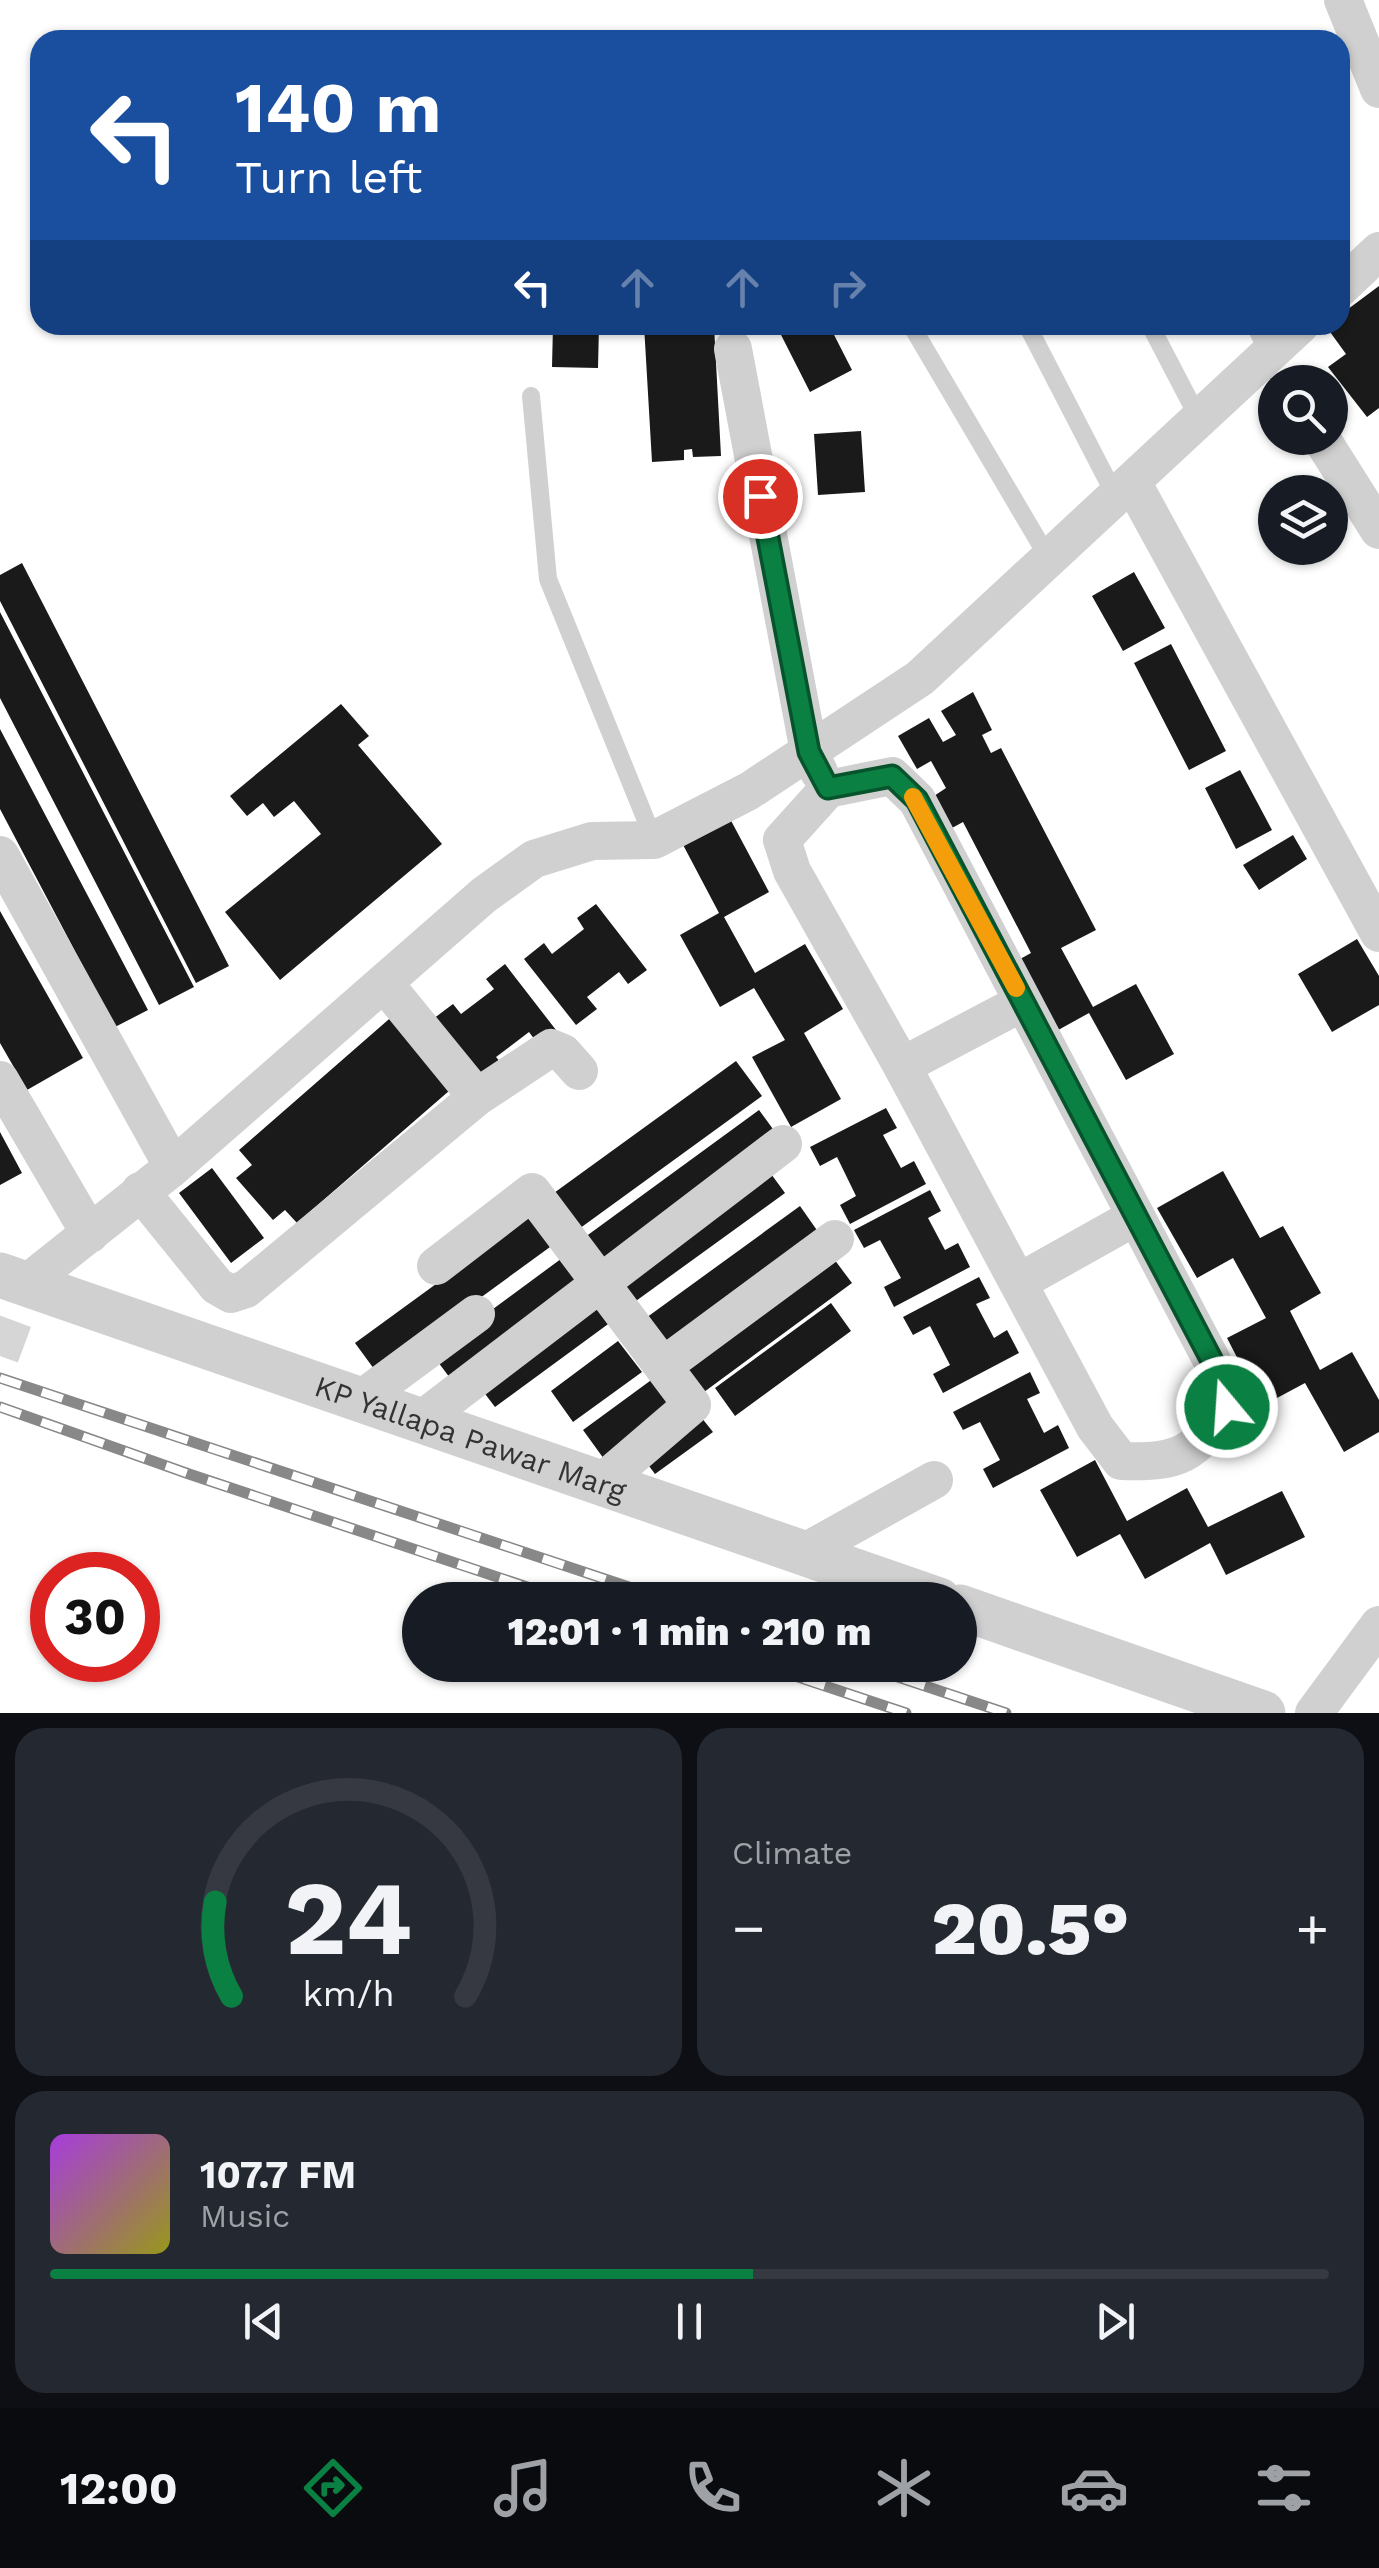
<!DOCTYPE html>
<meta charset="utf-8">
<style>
:root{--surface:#171b24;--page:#242831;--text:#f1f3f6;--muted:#9ea1a6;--line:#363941;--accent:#0b8043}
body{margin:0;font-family:"Work Sans",sans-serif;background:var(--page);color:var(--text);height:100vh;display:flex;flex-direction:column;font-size:38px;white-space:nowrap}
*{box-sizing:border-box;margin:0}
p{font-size:32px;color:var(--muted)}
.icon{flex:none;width:55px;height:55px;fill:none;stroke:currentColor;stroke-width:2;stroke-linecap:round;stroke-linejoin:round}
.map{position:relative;height:1713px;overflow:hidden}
.panel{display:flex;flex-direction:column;gap:15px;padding:15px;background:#0d0f14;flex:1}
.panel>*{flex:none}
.banner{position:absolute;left:30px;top:30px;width:1320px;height:305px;border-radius:30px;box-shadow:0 2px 8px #0004;background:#1a4fa0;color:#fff;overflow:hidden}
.buttons{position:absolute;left:1258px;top:365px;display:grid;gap:20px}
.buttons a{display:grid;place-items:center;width:90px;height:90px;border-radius:50%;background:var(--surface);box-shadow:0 2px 8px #0004;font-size:50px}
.speed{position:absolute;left:30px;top:1552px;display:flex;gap:20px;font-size:50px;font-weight:700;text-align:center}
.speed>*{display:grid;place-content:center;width:130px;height:130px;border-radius:50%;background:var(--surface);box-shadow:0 2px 8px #0004;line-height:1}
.speed .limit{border:15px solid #d22;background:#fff;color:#111}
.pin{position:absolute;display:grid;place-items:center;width:85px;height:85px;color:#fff;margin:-42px;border:5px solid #fff;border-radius:50%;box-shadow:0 2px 10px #0007}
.me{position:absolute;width:110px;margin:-55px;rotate:342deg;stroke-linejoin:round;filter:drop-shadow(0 0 8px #0008)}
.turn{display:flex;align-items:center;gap:35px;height:210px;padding:0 40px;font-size:45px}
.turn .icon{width:130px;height:130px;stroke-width:2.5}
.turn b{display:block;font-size:70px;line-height:85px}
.lanes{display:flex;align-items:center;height:95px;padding:0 40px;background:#0003;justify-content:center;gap:50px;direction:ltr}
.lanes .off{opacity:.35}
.big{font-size:75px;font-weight:800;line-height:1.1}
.panel .tile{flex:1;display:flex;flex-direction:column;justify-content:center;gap:15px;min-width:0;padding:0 35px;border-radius:30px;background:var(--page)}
.panel .dial{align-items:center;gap:0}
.dial svg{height:260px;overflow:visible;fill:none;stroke:var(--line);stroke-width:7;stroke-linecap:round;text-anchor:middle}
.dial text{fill:var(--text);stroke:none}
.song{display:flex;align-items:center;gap:30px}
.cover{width:120px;height:120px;border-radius:15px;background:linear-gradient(135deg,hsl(280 70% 55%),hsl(60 70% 35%))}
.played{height:10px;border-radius:5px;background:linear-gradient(90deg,var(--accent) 55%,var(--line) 55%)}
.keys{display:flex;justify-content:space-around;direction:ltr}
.heat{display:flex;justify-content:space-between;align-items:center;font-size:55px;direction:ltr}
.panel .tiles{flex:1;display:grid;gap:15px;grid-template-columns:1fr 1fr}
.tile:last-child{grid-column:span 2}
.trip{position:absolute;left:402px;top:1582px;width:575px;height:100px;border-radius:50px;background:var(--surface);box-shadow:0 2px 8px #0004;font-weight:800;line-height:100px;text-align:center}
.tab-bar{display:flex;height:160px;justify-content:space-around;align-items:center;background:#090b0e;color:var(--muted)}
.tab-bar .icon{width:70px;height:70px}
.tab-bar .on{color:var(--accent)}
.tab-bar b{font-size:45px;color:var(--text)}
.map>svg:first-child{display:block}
</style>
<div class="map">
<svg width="1379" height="1713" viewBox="0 0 1379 1713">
<rect width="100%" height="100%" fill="#fff"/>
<!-- building -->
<path fill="#1a1a1a" d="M1379,286V408L1367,417L1328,367L1346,354L1325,325H1340V315Z
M197,325H318V328L197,333Z
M553,325H599L598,368L552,367Z
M644,325H714L721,456L693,457L692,449L684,450V460L652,462Z
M776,325H829L852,370L810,392Z
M861,431L865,492L818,495L814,434Z
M22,563L229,966L196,983L0,601V575Z
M1134,572L1165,628L1123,651L1092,596Z
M0,612L194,987L159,1005L0,698Z
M1171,644L1226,751L1189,770L1134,663Z
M973,692L992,730L982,735L991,753L1001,748L1096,930L1061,948L1093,1007L1136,984L1174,1054L1126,1080L1089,1013L1051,1034L1013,963L1031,953L963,822L952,828L934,796L946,788L931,761L917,769L898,736L929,718L943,742L956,735L941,711Z
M341,704L369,736L358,745L442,844L280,980L225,912L321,834L294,801L274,817L263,803L247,816L230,796Z
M0,729L148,1010L115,1027L0,809Z
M1240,770L1272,830L1236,849L1205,788Z
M728,815L769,892L724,917L755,973L805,944L843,1009L804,1033L841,1099L791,1127L752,1057L785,1040L754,988L720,1007L680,935L719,913L681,841Z
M1293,835L1307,859L1259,890L1243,865Z
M596,904L647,970L628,984L619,972L587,997L597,1009L576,1025L524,959L544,943L552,954L584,929L577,918Z
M0,911L83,1058L27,1090L0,1043Z
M1357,939L1379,976V1005L1332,1032L1298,974Z
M505,964L556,1030L538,1044L529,1032L496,1057L506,1069L485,1085L433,1019L453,1004L461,1014L494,989L486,979Z
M396,1013L457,1084L297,1223L285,1210L273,1220L236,1178L252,1165L239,1150Z
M736,1061L762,1096L572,1234L547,1198Z
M886,1108L897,1128L883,1135L901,1168L914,1161L926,1184L850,1224L840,1205L856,1196L837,1157L820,1166L810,1147Z
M759,1110L778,1136L599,1266L581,1240Z
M0,1132L22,1173L0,1185Z
M766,1167L785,1193L629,1306L610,1281Z
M212,1168L264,1238L231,1263L179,1193Z
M1223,1171L1260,1238L1283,1226L1321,1293L1290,1311L1320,1370L1352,1352L1379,1400V1432L1344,1452L1305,1383L1262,1406L1227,1338L1266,1318L1233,1258L1197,1278L1157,1208Z
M930,1190L941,1211L928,1218L945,1250L958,1243L970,1267L894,1307L884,1287L901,1278L880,1240L864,1248L854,1230Z
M800,1206L821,1236L661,1352L639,1323Z
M539,1209L561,1239L377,1373L355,1343Z
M569,1253L593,1286L456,1386L432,1354Z
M831,1255L852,1283L700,1395L679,1366Z
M979,1277L990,1298L976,1304L994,1338L1007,1330L1019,1353L943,1393L933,1374L950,1365L930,1326L913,1335L903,1317Z
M597,1294L615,1319L495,1407L476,1382Z
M831,1303L851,1331L735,1416L715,1388Z
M618,1341L642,1372L573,1422L551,1391Z
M1030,1372L1040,1393L1027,1399L1044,1433L1058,1425L1069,1448L993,1488L983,1469L1000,1460L980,1422L963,1430L953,1412Z
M654,1378L675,1408L604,1459L583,1430Z
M697,1412L713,1432L655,1474L640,1454Z
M1095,1460L1127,1521L1187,1488L1208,1527L1282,1491L1305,1537L1226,1575L1210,1543L1145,1579L1120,1534L1077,1557L1040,1490Z"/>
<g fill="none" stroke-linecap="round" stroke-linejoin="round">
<!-- minor-tunnel -->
<path stroke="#d6d6d6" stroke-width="38" stroke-dasharray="38 19" stroke-linecap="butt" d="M0,1356L27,1283"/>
<!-- service -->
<path stroke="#d0d0d0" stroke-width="18" d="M911,325L1049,559
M1027,325L1116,497
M1150,325L1199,419
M1255,325L1269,354
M531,396L548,579L654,840"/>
<!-- minor -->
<path stroke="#d0d0d0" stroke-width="38" d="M1343,0L1379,89
M1340,288L1379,251
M733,349L809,752L819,772
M1321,438L1379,530
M1132,482L1379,933
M892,776L917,800L1220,1376L1227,1407C1194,1455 1180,1463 1121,1461L1095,1427L902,1066L792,871L782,840L828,789Z
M0,855L173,1167
M384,983L477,1097
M902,1066L1023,1002
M0,1080L90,1234
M140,1191L217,1286L231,1294L246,1289L477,1097L551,1048L563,1053L579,1071
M436,1266L532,1192L692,1405L601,1483
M1019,1282L1135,1217
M27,1283L173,1167L484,895L534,859L592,841L654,840L749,791L920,678L1300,325
M663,1366L835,1239
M361,1399L476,1314
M421,1420L783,1144
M803,1553L934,1480
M1314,1713L1379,1625"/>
<!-- tertiary -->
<g stroke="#d0d0d0" stroke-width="45">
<path id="s1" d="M0,1275L939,1600"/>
<path d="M960,1607L1263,1713"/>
</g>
<!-- rail casing -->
<g stroke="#888" stroke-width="11">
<path id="rail" d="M0,1378L668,1600
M0,1407L189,1474L566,1600
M762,1665L906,1713
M862,1665L1006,1713"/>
</g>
<!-- rail -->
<use href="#rail" stroke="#fff" stroke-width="8" stroke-dasharray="22" stroke-linecap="butt"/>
</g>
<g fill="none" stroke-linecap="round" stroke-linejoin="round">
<!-- route casing -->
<g stroke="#07532c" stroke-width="25">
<path id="route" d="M760,496L809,752L828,788L892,776L917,800L1220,1376L1227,1407"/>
</g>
<!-- route -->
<use href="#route" stroke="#0b8043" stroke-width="18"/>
<!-- slow -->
<path stroke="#f59e0b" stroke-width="18" d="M913,797L1016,988"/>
</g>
<g text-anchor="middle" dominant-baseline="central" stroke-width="10" stroke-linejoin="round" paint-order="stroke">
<!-- street labels -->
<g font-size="30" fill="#333" stroke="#fff">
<text stroke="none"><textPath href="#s1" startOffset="498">KP Yallapa Pawar Marg</textPath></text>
</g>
</g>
</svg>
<div class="buttons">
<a><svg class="icon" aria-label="search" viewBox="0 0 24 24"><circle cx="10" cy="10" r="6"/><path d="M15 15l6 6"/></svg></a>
<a><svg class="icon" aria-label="layers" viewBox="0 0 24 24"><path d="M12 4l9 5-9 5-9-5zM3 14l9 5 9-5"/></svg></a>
</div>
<div class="speed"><div class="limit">30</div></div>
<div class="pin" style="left:760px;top:496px;background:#d93025"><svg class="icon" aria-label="arrive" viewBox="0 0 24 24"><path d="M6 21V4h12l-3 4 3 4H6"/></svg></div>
<svg class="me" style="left:1227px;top:1407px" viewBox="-20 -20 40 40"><circle r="17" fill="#0b8043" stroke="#fff" stroke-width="3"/><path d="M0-11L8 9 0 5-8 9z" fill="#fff"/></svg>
<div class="trip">12:01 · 1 min · 210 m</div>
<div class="banner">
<div class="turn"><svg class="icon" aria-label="left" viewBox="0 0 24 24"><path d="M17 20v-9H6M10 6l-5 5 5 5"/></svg><div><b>140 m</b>Turn left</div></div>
<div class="lanes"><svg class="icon" aria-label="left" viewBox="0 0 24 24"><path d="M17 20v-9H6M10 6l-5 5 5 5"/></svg><svg class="icon off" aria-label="ahead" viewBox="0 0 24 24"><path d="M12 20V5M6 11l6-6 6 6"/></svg><svg class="icon off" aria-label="ahead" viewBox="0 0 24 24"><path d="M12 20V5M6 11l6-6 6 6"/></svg><svg class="icon off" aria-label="right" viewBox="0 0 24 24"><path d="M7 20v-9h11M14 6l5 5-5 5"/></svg></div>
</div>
</div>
<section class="panel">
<div class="tiles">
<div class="tile dial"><svg viewBox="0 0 100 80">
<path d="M14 69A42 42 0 1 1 86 69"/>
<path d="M14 69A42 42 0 0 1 9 40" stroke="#0b8043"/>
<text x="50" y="56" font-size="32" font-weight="700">24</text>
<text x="50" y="72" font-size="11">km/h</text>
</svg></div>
<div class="tile"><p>Climate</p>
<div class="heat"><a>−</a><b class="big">20.5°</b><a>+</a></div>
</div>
<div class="tile">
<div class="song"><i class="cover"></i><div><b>107.7 FM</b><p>Music</p></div></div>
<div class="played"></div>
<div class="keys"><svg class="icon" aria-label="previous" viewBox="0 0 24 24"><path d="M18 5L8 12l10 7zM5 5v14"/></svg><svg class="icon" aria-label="pause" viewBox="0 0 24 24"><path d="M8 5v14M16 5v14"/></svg><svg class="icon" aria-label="next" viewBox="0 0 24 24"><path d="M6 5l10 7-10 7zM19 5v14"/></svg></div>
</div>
</div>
</section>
<nav class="tab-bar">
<b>12:00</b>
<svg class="icon on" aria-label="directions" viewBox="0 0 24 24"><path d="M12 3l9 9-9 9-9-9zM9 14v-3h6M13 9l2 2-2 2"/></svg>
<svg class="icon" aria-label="music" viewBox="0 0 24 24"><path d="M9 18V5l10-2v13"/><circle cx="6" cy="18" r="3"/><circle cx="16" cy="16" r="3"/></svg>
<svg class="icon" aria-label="phone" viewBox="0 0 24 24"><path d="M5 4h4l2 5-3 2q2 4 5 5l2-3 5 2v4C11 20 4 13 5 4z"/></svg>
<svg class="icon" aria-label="climate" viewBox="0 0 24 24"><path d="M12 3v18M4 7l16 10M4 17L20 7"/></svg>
<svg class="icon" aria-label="car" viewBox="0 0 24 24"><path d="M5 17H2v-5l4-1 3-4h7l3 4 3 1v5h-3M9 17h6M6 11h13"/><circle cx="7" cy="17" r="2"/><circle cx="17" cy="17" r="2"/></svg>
<svg class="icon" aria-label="filters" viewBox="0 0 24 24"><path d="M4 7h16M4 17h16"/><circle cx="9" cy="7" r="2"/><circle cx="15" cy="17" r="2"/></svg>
</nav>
